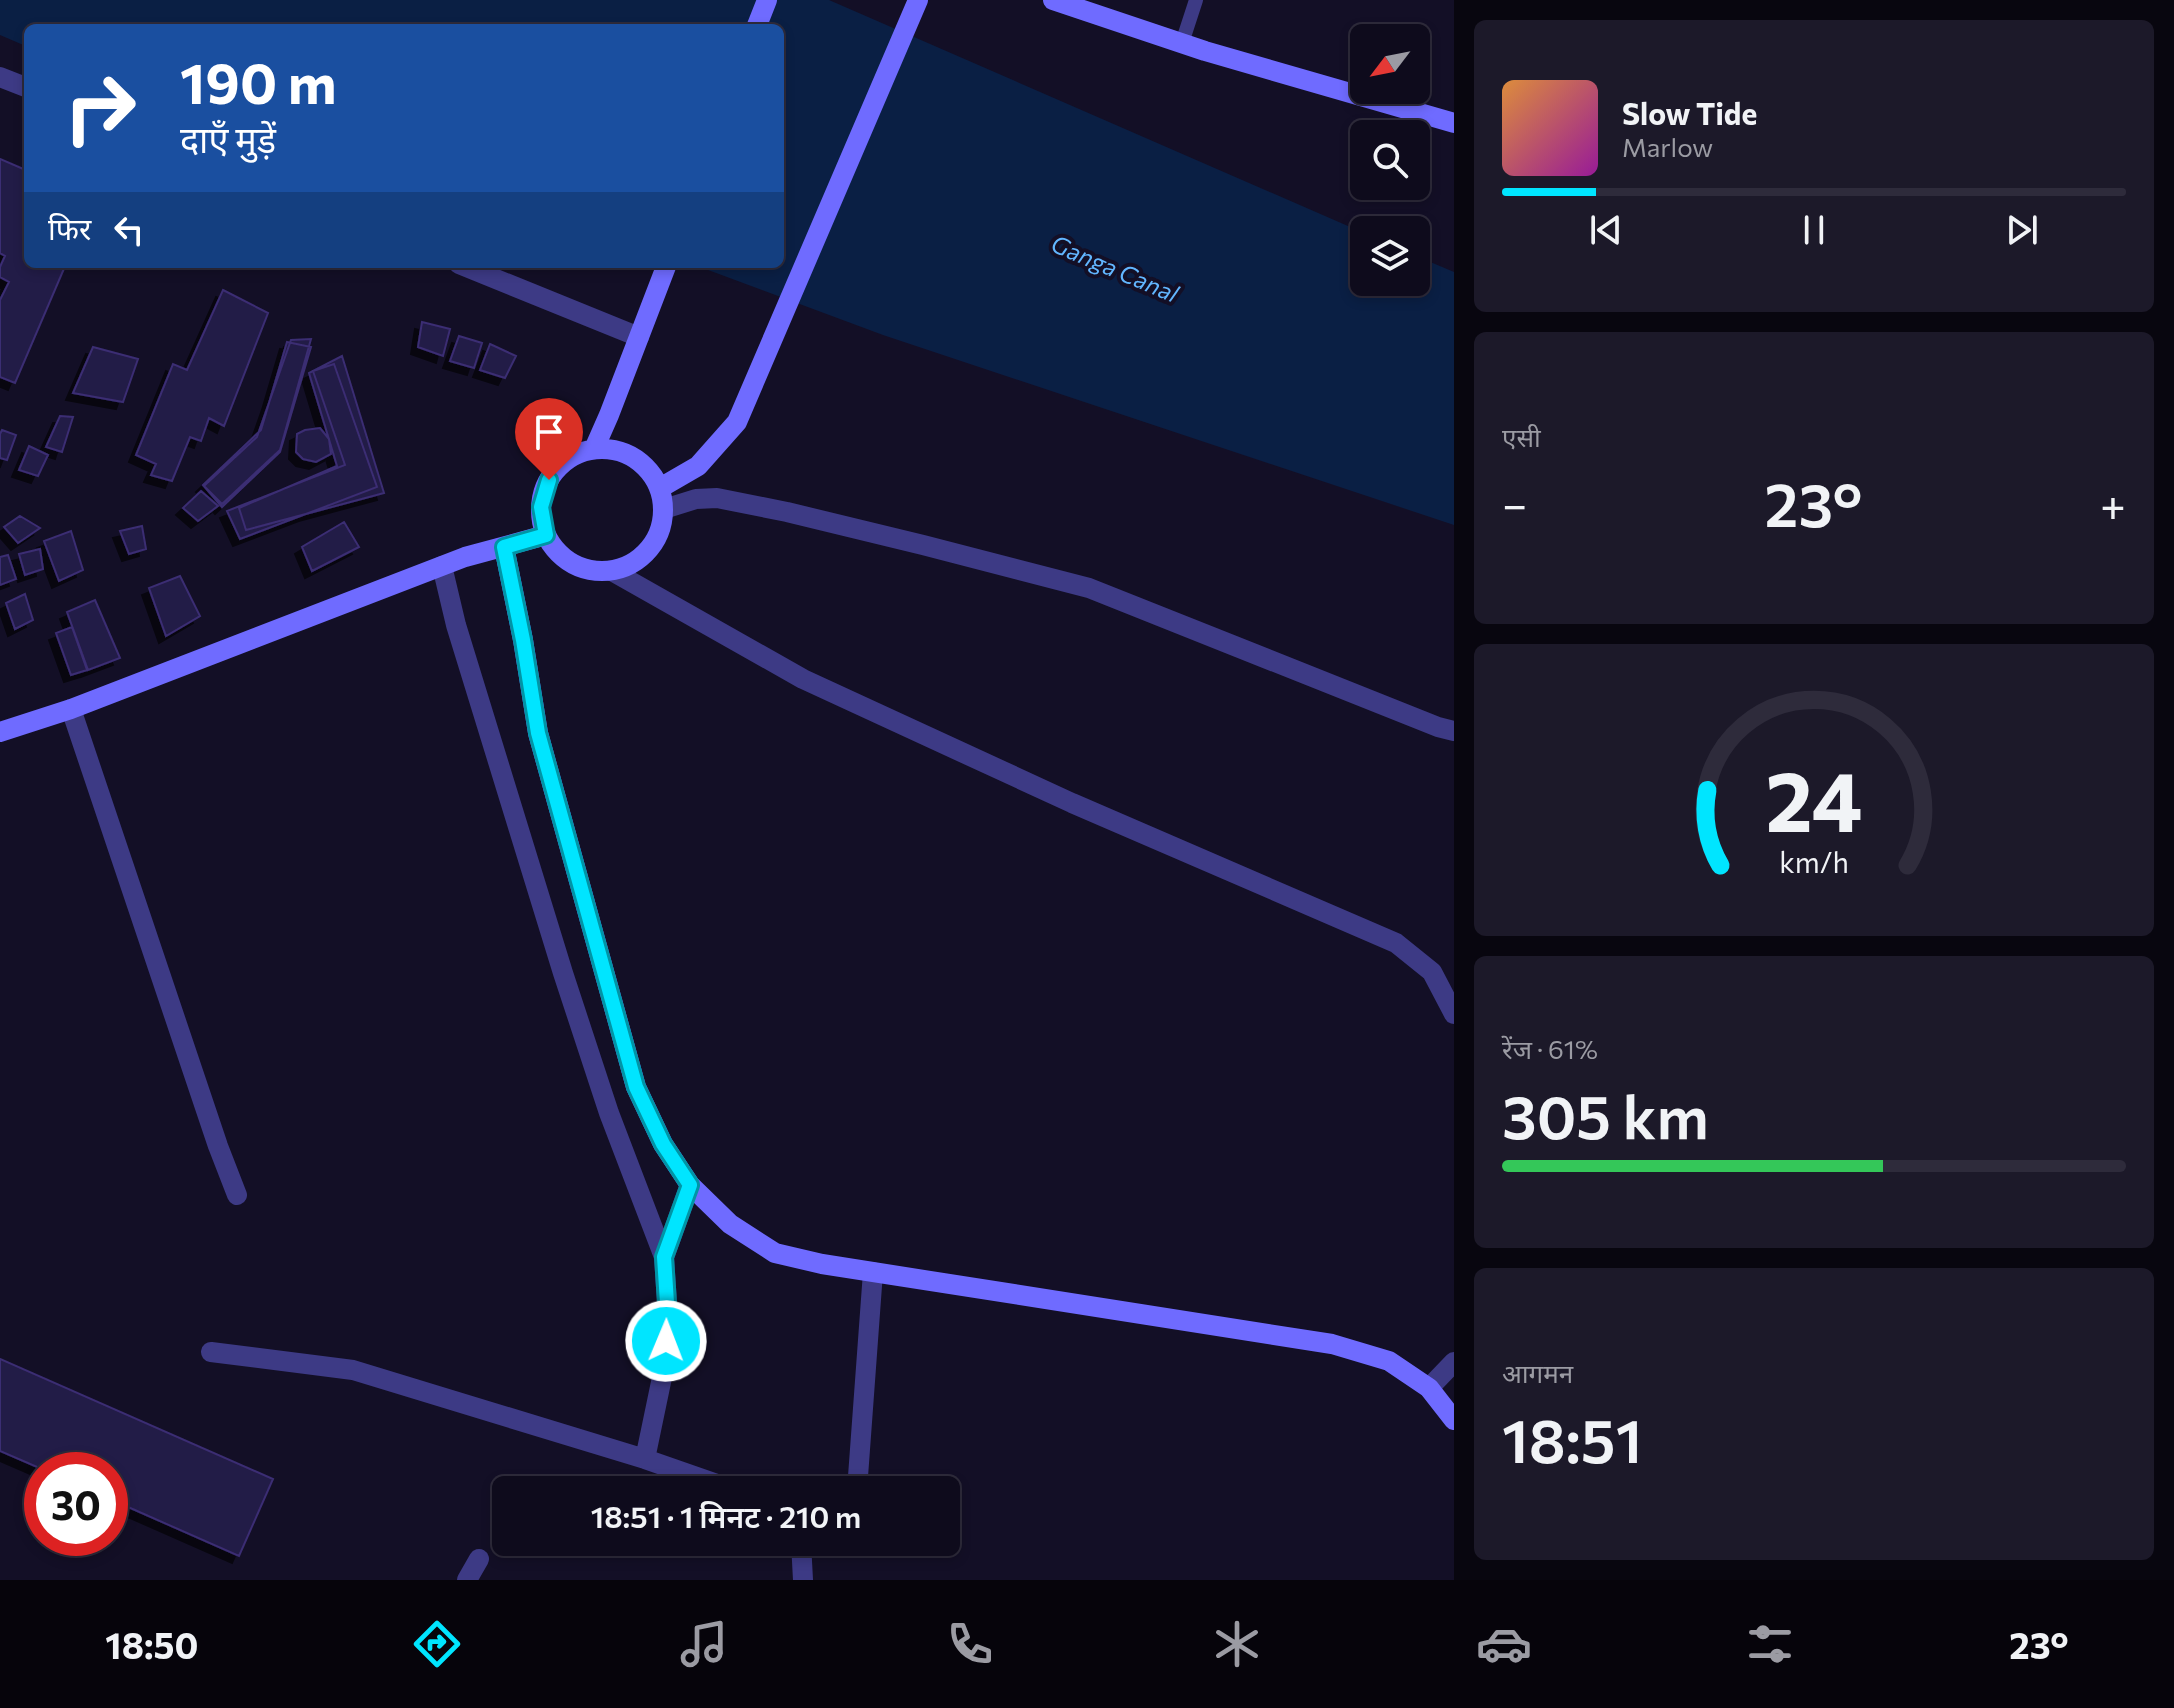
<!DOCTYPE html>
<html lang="hi">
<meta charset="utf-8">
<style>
:root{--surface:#0e0b1c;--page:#1c1929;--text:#f1f3f6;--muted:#9b9ba3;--line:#2e2b3b;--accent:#00e5ff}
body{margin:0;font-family:Commissioner,"Noto Sans Devanagari",sans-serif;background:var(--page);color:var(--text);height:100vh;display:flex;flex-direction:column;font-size:30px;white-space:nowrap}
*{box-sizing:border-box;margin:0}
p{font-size:26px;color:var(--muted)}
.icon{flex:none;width:44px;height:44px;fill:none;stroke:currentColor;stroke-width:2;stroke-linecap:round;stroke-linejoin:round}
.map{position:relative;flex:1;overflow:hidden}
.details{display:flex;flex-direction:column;gap:20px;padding:20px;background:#08060f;width:720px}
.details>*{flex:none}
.guide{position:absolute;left:24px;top:24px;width:760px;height:244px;border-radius:12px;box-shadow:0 4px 12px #0003,0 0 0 2px var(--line);background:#1a4fa0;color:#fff;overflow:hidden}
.needle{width:52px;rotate:238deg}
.tools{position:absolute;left:1350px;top:24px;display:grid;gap:16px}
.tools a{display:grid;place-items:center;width:80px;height:80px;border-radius:12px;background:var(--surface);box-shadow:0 4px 12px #0003,0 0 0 2px var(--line);font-size:40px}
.speed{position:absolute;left:24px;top:1452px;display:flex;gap:16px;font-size:40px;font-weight:700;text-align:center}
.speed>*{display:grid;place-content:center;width:104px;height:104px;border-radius:50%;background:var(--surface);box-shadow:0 4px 12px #0003,0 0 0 2px var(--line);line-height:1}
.speed .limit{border:12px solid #d22;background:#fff;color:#111}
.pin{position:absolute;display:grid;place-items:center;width:68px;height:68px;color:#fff;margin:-82px -34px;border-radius:50% 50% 50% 0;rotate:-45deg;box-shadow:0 0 8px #0007}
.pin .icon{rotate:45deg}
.me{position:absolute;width:88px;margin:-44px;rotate:1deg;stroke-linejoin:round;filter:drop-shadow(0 0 6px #0008)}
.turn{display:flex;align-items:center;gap:28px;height:168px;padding:0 24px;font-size:36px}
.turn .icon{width:104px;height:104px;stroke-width:2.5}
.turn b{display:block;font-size:56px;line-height:68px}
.then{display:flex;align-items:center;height:76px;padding:0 24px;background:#0003;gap:16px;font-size:30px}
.big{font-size:60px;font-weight:600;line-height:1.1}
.details .tile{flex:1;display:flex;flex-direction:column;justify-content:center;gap:12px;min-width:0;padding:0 28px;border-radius:12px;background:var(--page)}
.details .dial{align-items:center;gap:0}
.dial svg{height:208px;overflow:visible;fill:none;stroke:var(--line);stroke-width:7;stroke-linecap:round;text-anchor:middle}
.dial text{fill:var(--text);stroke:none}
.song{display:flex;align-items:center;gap:24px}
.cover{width:96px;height:96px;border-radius:12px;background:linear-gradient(135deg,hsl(30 70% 55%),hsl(300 70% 35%))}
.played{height:8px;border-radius:4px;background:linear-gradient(90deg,var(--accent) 15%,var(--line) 15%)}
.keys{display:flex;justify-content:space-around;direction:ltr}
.heat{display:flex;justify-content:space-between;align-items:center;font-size:44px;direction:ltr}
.charge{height:12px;border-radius:6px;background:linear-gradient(90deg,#34c759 61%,var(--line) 0)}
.trip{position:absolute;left:492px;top:1476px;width:468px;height:80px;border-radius:12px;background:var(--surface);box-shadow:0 4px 12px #0003,0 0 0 2px var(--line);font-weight:600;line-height:80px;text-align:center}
.menu{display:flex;height:128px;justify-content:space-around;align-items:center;background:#06040b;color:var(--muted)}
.menu .icon{width:56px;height:56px}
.menu .current{color:var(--accent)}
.menu b{font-size:36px;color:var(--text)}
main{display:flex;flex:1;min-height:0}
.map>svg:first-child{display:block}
</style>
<main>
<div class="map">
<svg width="1454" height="1580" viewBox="0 0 1454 1580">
<defs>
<filter id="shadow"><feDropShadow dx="-7" dy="7" stdDeviation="0" flood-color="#0009"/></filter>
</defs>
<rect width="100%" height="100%" fill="#130f26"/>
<!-- water -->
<path fill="#0a1f44" d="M0,0H829L1364,233V282H1416V256L1454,272V525L883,335L692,264H780V28H28V47L0,35Z"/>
<!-- building -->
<path fill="#241b47" stroke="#3b2d73" stroke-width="2" filter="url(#shadow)" d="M0,159L28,171V264H66L15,383L0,377V300L9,282L0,277V267L5,256L0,253Z
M223,290L268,313L224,426L209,418L201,441L190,437L172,481L151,475L156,464L136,455L173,364L187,370Z
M422,322L450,329L443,356L418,347Z
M459,336L482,343L474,368L450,361Z
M311,339L280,450L222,504L204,486L257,437L291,340Z
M287,342L311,347L280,452L222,507L203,485L261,430Z
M490,344L516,356L505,378L480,370Z
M93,347L138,359L123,402L73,393Z
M342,356L384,493L246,530L239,508L337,466L309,373Z
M334,364L377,487L240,539L227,511L345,465L313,371Z
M60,416L73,417L62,452L46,447Z
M320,428L329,439L331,454L316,462L303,459L296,452L297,434L305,430Z
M2,430L16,435L7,460L0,458V434Z
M29,446L48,455L38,476L19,470Z
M201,491L218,506L198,521L183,508Z
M20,516L40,528L18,543L4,527Z
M344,522L359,547L312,571L302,547Z
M142,526L146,549L129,554L120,531Z
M71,531L83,570L59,581L44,541Z
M40,549L43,569L25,575L19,554Z
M8,555L16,579L0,585V557Z
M180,576L200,616L166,636L149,588Z
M25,594L33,620L15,629L6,603Z
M95,600L120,658L88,670L67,612Z
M72,627L87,670L71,675L56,633Z
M0,1359L273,1479L239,1556L110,1499V1470H44L0,1451Z"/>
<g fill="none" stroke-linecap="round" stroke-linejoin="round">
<!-- lane -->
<path stroke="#3d3a85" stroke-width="14" d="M1182,43L1196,0"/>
<!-- street -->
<path stroke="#3d3a85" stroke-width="20" d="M0,77L28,88
M459,264L639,337
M664,509L696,499L717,498L787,512L923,545L1089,588L1438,727L1454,731
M442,566L456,625L563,973L609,1113L664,1257L668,1318L665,1363L645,1459
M612,571L803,679L1072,803L1396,943L1432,972L1454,1014
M71,709L218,1146L237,1195
M664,1257L690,1185
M211,1352L353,1370L645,1459L734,1490
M1429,1388L1454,1362
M857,1490L873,1272
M801,1542L803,1580
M467,1580L479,1559"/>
<!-- secondary -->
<path stroke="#6f6bff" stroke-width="20" d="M1053,0L1205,51L1454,123
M756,28L767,0
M594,449L609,415L667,264
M541 510a61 61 0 1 1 122 0a61 61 0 1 1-122 0Z
M660,488L698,466L737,422L918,0
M504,547L523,640L538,733L636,1087L663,1144L690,1185L730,1224L775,1253L822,1264L1332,1344L1389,1361L1429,1388L1454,1420
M0,732L71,709L465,557L546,535"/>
</g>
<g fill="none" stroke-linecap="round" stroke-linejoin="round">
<!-- route casing -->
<g stroke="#0095a6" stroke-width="20">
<path id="route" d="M549,480L541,507L546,535L504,547L523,640L538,733L636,1087L663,1144L690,1185L664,1257L668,1318L666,1341"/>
</g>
<!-- route -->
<use href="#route" stroke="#00e5ff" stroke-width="14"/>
</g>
<g text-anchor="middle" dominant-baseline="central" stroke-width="8" stroke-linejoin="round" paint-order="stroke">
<!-- water labels -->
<g font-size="24" font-style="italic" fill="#62b6ff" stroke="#130f26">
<text transform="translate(1115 268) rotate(23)">Ganga Canal</text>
</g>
</g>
</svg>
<div class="tools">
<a><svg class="needle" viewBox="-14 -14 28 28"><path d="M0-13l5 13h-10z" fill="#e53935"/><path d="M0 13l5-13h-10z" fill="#9b9ba3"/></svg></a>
<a><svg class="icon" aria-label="search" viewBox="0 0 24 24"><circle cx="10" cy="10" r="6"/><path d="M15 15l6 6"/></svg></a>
<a><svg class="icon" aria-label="layers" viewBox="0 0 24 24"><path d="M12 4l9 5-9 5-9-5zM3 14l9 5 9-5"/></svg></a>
</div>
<div class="speed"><div class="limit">30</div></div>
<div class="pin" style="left:549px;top:480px;background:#d93025"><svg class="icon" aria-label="arrive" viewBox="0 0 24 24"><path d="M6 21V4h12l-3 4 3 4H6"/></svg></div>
<svg class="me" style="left:666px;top:1341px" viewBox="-20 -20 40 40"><circle r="17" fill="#00e5ff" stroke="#fff" stroke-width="3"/><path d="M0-11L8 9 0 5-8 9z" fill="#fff"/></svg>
<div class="trip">18:51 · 1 मिनट · 210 m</div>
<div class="guide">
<div class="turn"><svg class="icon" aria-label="right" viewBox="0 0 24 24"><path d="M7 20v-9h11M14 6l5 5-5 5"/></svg><div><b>190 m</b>दाएँ मुड़ें</div></div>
<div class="then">फिर<svg class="icon" aria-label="left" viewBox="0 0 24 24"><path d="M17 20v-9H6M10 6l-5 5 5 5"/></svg></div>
</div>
</div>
<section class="details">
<div class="tile">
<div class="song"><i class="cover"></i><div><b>Slow Tide</b><p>Marlow</p></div></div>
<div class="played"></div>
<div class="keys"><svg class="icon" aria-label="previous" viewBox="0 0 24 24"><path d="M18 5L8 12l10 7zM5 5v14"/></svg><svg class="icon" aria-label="pause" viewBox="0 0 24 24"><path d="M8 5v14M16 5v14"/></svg><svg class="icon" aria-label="next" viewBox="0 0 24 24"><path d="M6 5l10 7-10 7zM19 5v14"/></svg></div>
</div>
<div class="tile"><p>एसी</p>
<div class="heat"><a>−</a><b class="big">23°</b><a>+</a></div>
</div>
<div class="tile dial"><svg viewBox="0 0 100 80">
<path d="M14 69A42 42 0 1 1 86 69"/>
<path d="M14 69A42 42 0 0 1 9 40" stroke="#00e5ff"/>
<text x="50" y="56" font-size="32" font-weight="700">24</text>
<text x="50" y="72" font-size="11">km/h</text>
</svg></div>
<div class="tile"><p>रेंज · 61%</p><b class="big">305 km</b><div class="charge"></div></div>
<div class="tile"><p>आगमन</p><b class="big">18:51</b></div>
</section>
</main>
<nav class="menu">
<b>18:50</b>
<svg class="icon current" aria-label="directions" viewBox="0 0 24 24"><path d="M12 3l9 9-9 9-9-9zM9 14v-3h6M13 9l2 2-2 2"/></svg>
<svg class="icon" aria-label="music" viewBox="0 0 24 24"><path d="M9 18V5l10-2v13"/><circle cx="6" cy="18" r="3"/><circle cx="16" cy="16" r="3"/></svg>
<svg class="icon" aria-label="phone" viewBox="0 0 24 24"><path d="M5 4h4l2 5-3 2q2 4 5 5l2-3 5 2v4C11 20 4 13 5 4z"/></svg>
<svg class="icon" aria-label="climate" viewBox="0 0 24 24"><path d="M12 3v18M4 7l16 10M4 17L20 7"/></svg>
<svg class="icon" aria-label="car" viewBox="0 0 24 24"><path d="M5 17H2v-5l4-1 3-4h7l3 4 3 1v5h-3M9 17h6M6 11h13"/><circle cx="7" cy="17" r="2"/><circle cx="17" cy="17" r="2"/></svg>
<svg class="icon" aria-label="filters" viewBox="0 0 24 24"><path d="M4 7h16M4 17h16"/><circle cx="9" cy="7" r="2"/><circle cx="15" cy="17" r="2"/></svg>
<b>23°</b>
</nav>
